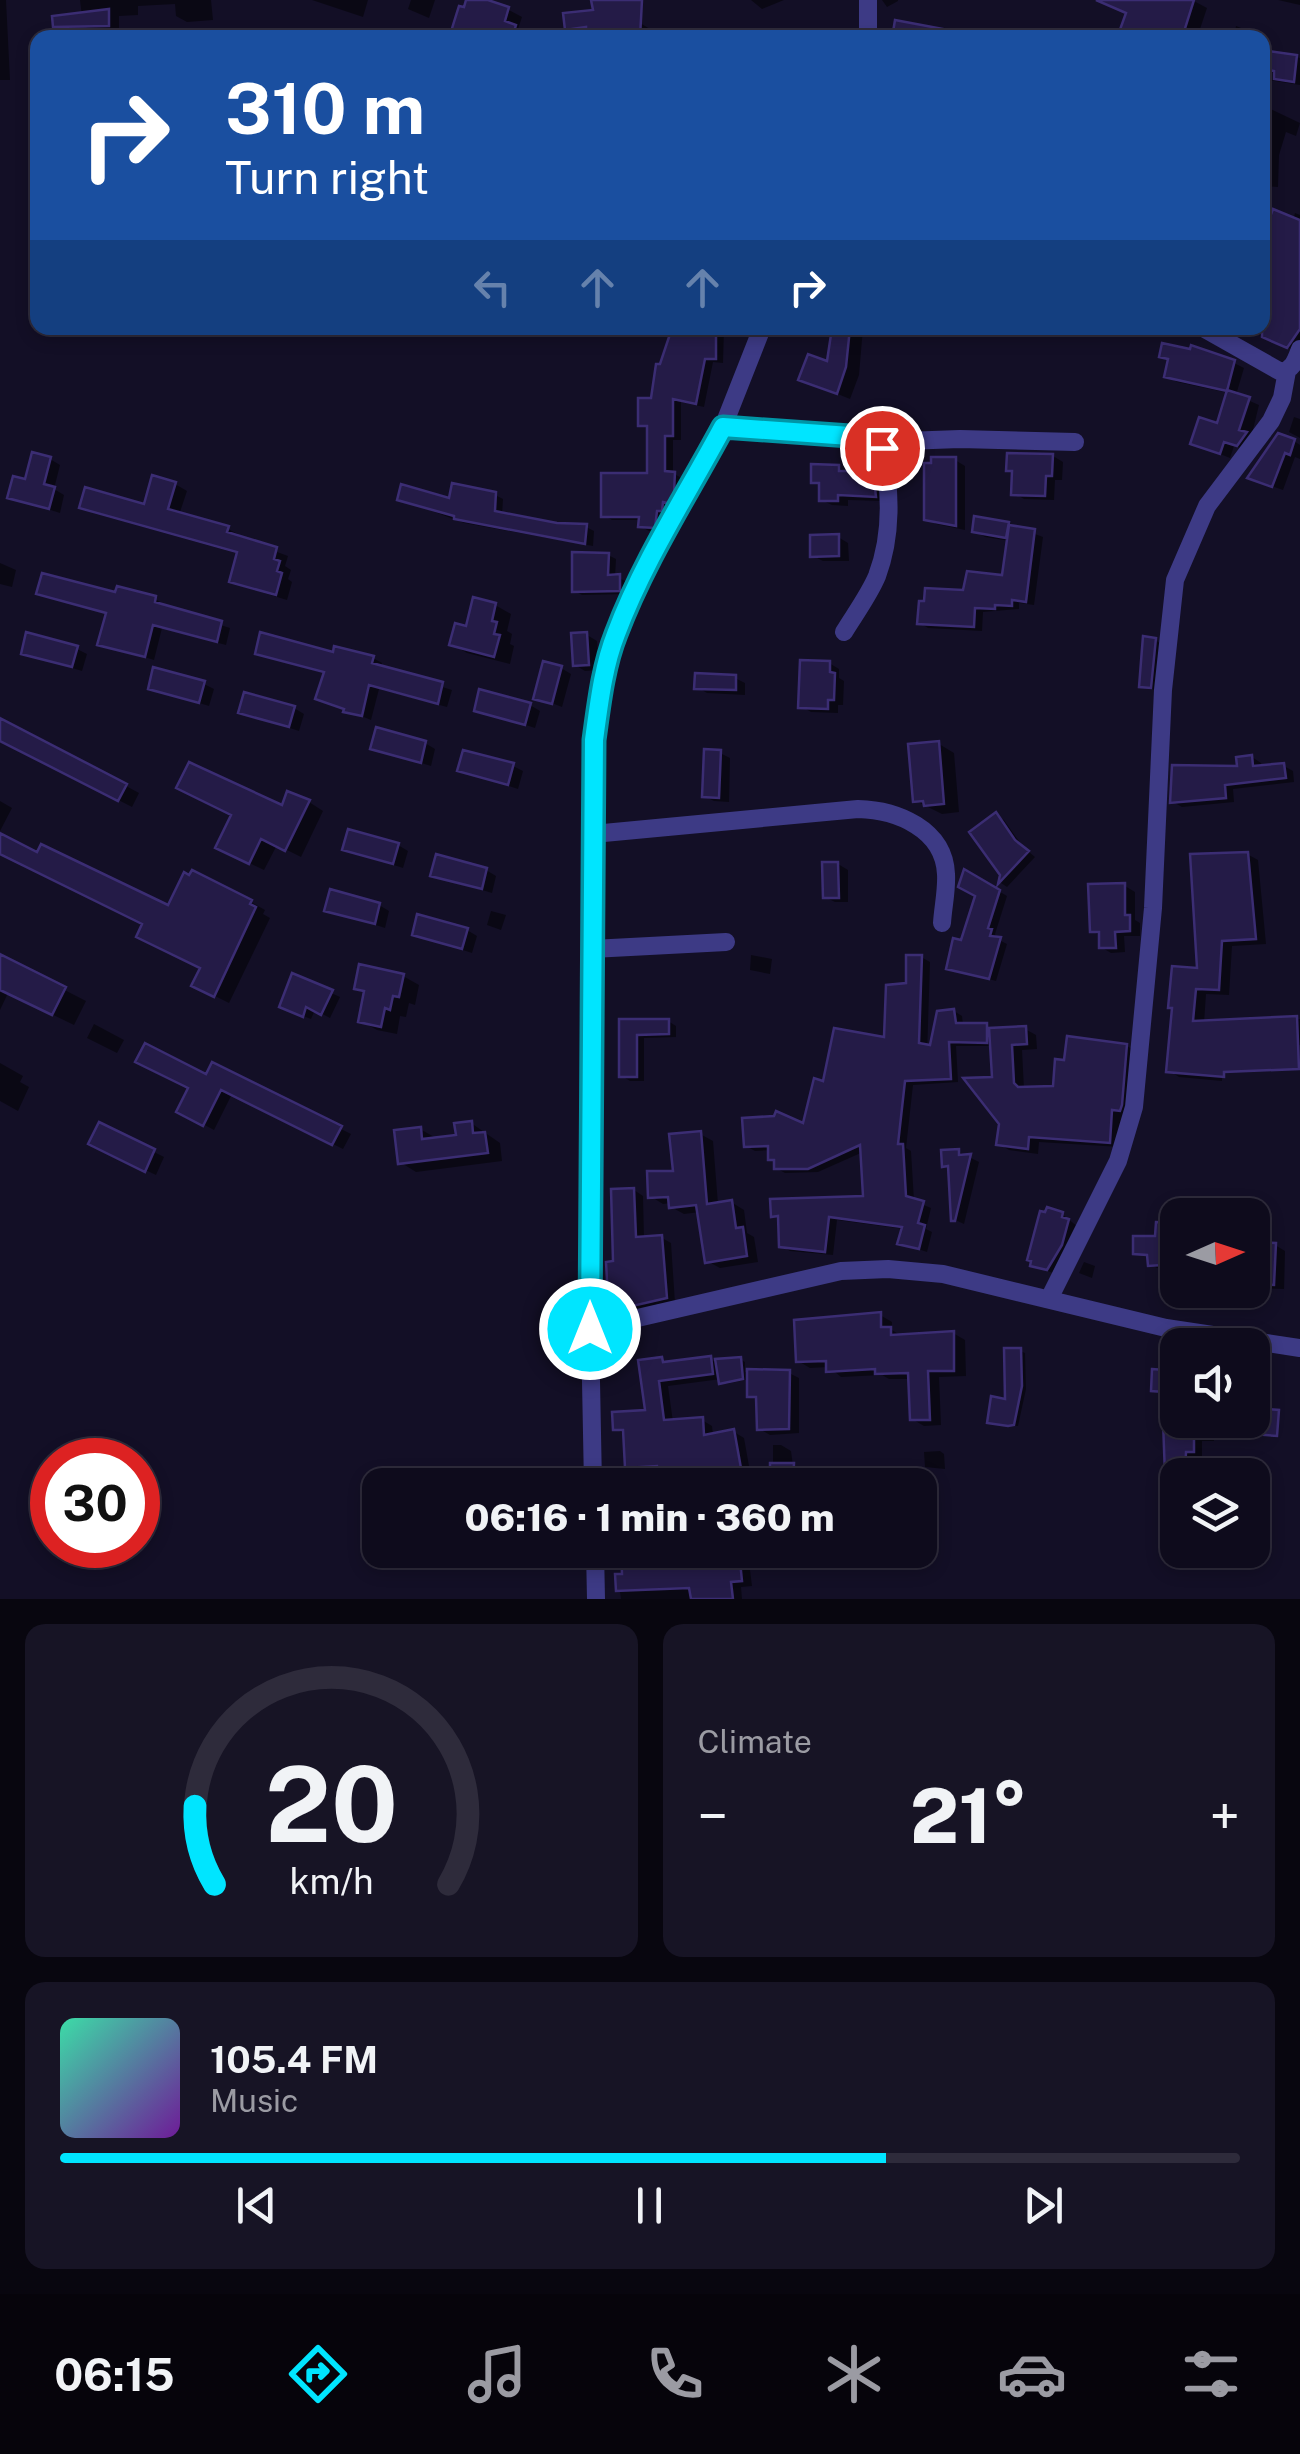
<!DOCTYPE html>
<meta charset="utf-8">
<style>
:root{--surface:#0e0b1c;--page:#171425;--text:#f1f3f6;--muted:#9b9ba3;--line:#2e2b3b;--accent:#00e5ff}
body{margin:0;font-family:"Public Sans",sans-serif;background:var(--page);color:var(--text);height:100vh;display:flex;flex-direction:column;font-size:38px;white-space:nowrap}
*{box-sizing:border-box;margin:0}
p{font-size:32px;color:var(--muted)}
.icon{flex:none;width:55px;height:55px;fill:none;stroke:currentColor;stroke-width:2;stroke-linecap:round;stroke-linejoin:round}
.map{position:relative;height:1599px;overflow:hidden}
.sheet{display:flex;flex-direction:column;gap:25px;padding:25px;background:#08060f;flex:1}
.sheet>*{flex:none}
.top-card{position:absolute;left:30px;top:30px;width:1240px;height:305px;border-radius:20px;box-shadow:0 5px 15px #0003,0 0 0 2px var(--line);background:#1a4fa0;color:#fff;overflow:hidden}
.needle{width:65px;rotate:87deg}
.controls{position:absolute;left:1160px;top:1198px;display:grid;gap:20px}
.controls a{display:grid;place-items:center;width:110px;height:110px;border-radius:20px;background:var(--surface);box-shadow:0 5px 15px #0003,0 0 0 2px var(--line);font-size:50px}
.speed{position:absolute;left:30px;top:1438px;display:flex;gap:20px;font-size:50px;font-weight:700;text-align:center}
.speed>*{display:grid;place-content:center;width:130px;height:130px;border-radius:50%;background:var(--surface);box-shadow:0 5px 15px #0003,0 0 0 2px var(--line);line-height:1}
.speed .limit{border:15px solid #d22;background:#fff;color:#111}
.pin{position:absolute;display:grid;place-items:center;width:85px;height:85px;color:#fff;margin:-42px;border:5px solid #fff;border-radius:50%;box-shadow:0 2px 10px #0007}
.me{position:absolute;width:110px;margin:-55px;rotate:0deg;stroke-linejoin:round;filter:drop-shadow(0 0 8px #0008)}
.turn{display:flex;align-items:center;gap:35px;height:210px;padding:0 30px;font-size:45px}
.turn .icon{width:130px;height:130px;stroke-width:2.5}
.turn b{display:block;font-size:70px;line-height:85px}
.lanes{display:flex;align-items:center;height:95px;padding:0 30px;background:#0003;justify-content:center;gap:50px;direction:ltr}
.lanes .off{opacity:.35}
.big{font-size:75px;font-weight:800;line-height:1.1}
.sheet .card{flex:1;display:flex;flex-direction:column;justify-content:center;gap:15px;min-width:0;padding:0 35px;border-radius:20px;background:var(--page)}
.sheet .dial{align-items:center;gap:0}
.dial svg{height:260px;overflow:visible;fill:none;stroke:var(--line);stroke-width:7;stroke-linecap:round;text-anchor:middle}
.dial text{fill:var(--text);stroke:none}
.song{display:flex;align-items:center;gap:30px}
.cover{width:120px;height:120px;border-radius:15px;background:linear-gradient(135deg,hsl(160 70% 55%),hsl(280 70% 35%))}
.played{height:10px;border-radius:5px;background:linear-gradient(90deg,var(--accent) 70%,var(--line) 70%)}
.keys{display:flex;justify-content:space-around;direction:ltr}
.heat{display:flex;justify-content:space-between;align-items:center;font-size:55px;direction:ltr}
.sheet .tiles{flex:1;display:grid;gap:25px;grid-template-columns:1fr 1fr}
.card:last-child{grid-column:span 2}
.trip{position:absolute;left:362px;top:1468px;width:575px;height:100px;border-radius:20px;background:var(--surface);box-shadow:0 5px 15px #0003,0 0 0 2px var(--line);font-weight:800;line-height:100px;text-align:center}
.menu{display:flex;height:160px;justify-content:space-around;align-items:center;background:#06040b;color:var(--muted)}
.menu .icon{width:70px;height:70px}
.menu .on{color:var(--accent)}
.menu b{font-size:45px;color:var(--text)}
.map>svg:first-child{display:block}
</style>
<div class="map">
<svg width="1300" height="1599" viewBox="0 0 1300 1599">
<rect width="100%" height="100%" fill="#130f26"/>
<!-- shadow -->
<path fill="#0007" d="M0,0H6L10,80H0Z
M80,0H211L213,20L187,22L176,16L175,4L138,6V15L119,16V31L94,32L83,25Z
M312,0H368L363,17Z
M411,0H435L429,18L408,9Z
M467,0H490L522,17L518,29L528,38H459Z
M594,0H628L640,23L650,29V38H596L567,28L596,12Z
M751,0H784L762,9Z
M882,0H898V1L887,7Z
M1122,0H1192L1207,8L1197,38H1120L1128,14Z
M1278,0H1300V5Z
M1236,26L1267,38L1263,53L1300,58V40V85L1262,79V38H1234Z
M956,28L987,35L992,38H954Z
M1262,105L1300,123L1296,136L1286,132L1279,155L1278,187L1262,186Z
M1295,213L1300,215V353L1243,328H1262Z
M707,328H724L723,363L713,362L704,407L681,402V440H673V473L683,479L677,506L671,514H665L663,532L649,531L640,526L641,520H612L604,515L650,475V430L641,424L653,400L703,341Z
M834,328H875H863L859,375L850,399L801,379L829,364Z
M881,328H944L943,337L889,332Z
M1162,356L1234,363L1244,368L1236,395L1259,405L1248,450L1234,446L1230,458L1193,443L1219,426L1229,393L1177,382L1167,376L1170,361Z
M1294,417L1300,419V438L1289,432Z
M1294,441L1300,445V459L1295,457L1283,490L1260,482Z
M1053,456L1063,462L1062,480H1055L1054,500L1024,499L1014,493V473L1008,470Z
M50,459L60,465L54,489L64,495L60,513L10,497Z
M955,460L965,466V530L936,524L926,518Z
M838,467L848,473L873,474L883,480L885,501L848,500V506L832,505L821,500L822,486L813,481Z
M175,484L187,491L179,515L228,529L240,535L239,538L288,556L285,566L291,570L288,579L292,582L287,600L244,587L232,580L239,554L93,513L82,507H145Z
M495,495L503,499L502,515L557,525L586,527L594,531L593,546L464,523L400,499L451,501Z
M1008,524L1043,537L1034,605L1019,603V609L983,612L982,631L928,628L920,623L927,604L1005,578L1010,541L985,537L975,531Z
M838,537L848,543L849,561H823L813,556Z
M608,555L616,559L615,577L626,581L627,594L582,595L575,591Z
M0,563L16,570L12,587L0,584Z
M39,593L155,599L164,604L163,607L230,628L226,645L162,628L154,660L100,643L108,614Z
M495,605L511,614L507,631L512,634L510,644L514,646L510,664L467,653L452,644Z
M587,635L597,641L599,670L585,671L575,665Z
M1155,640L1165,646L1160,692L1142,685Z
M77,649L87,654L82,671L24,653Z
M258,653L373,658L382,663L381,668L452,690L447,707L379,689L371,720L318,698L326,674Z
M829,663L839,669V678L844,681L843,705H838V713L811,712L801,706Z
M561,668L571,674L562,707L536,697Z
M735,678L745,683V695L707,693L697,687Z
M204,684L214,689L209,706L151,688Z
M530,705L540,711L535,728L477,709Z
M294,708L304,714L299,731L241,712Z
M0,718L139,793L132,807L0,739Z
M425,743L435,749L431,766L373,748Z
M939,744L954,753L959,812L942,814L916,801Z
M720,753L730,758L729,802L714,801L704,796Z
M1252,757L1261,763V768L1284,766L1293,771L1294,782L1233,789L1234,802L1182,807L1173,802L1240,768Z
M513,766L523,771L518,789L460,770Z
M0,801L12,808L0,831Z
M309,802L323,811L301,857L277,845L264,870L233,855L283,809Z
M996,815L1004,820L1023,847L1035,857L1007,887L1001,883Z
M0,836L169,908L251,902L265,910L263,914L270,918L229,1003L209,993L203,968L145,924L0,853Z
M398,845L408,851L403,868L345,849Z
M1247,854L1258,860L1266,944L1232,946L1229,995L1206,994L1204,1023L1300,1019V1045L1221,1049L1222,1081L1179,1077L1168,1070L1199,970Z
M838,864L848,870V902H835L825,897Z
M486,870L496,876L492,893L433,875Z
M966,872L1007,896L995,934L997,939L1007,944L996,981L949,968L963,943L978,895Z
M1125,886L1135,892V920L1140,923V936H1124L1125,952L1111,953L1101,947V936L1092,931Z
M379,905L389,911L385,928L327,909Z
M491,911L506,915L501,930L487,925Z
M467,930L477,936L472,953L414,934Z
M751,955L772,959L770,974L750,970Z
M0,957L86,1001L74,1025L8,993L0,1010Z
M921,957L930,962L927,1056L954,1011L962,1016L963,1025L986,1026L995,1030L1025,1029L1036,1035L1037,1049L1022,1050L1024,1089H1056L1127,1046L1137,1052L1130,1116L1122,1115L1120,1147L1039,1142L1038,1154L1009,1150L999,1144L1001,1123L993,1046H956L958,1082L913,1085L906,1148L911,1151L914,1201L931,1208L926,1229L932,1232L927,1252L900,1243L904,1229L837,1220L833,1255L790,1251L781,1246V1220L773,1215L865,1199L863,1152L818,1172L785,1173L776,1168V1162L771,1159V1150L755,1151L746,1146L805,1126L825,1084L887,1040Z
M294,976L340,997L330,1018L315,1010L311,1019L290,1011Z
M403,976L419,985L415,1005L409,1003L406,1017L400,1016L397,1034L377,1030L361,1021L366,993L357,988Z
M668,1021L676,1026V1037L644,1038V1081H630L622,1076V1022Z
M94,1024L124,1040L117,1053L87,1038Z
M0,1063L23,1076L20,1082L29,1087L18,1111L0,1101Z
M213,1065L351,1134L343,1149L232,1094L214,1130L179,1111Z
M471,1123L500,1143L502,1161L416,1172L400,1162L420,1129L436,1138L459,1137Z
M100,1125L164,1157L156,1175L101,1149Z
M700,1134L713,1141L718,1204L731,1202L744,1210L747,1233L754,1237L758,1262L720,1268L707,1261L700,1212L684,1214L671,1207V1203L663,1204L650,1196L675,1173Z
M959,1152L979,1162L964,1224L953,1219L951,1169L945,1165Z
M634,1190L643,1196L644,1239L662,1238L671,1243L675,1303L627,1314L618,1308L617,1302L611,1298L615,1264Z
M1062,1214L1078,1227L1058,1275L1033,1265Z
M1178,1226V1269L1157,1268L1150,1264V1257L1135,1253Z
M1252,1245H1275L1285,1251L1284,1289L1252,1288Z
M1084,1262L1095,1266L1092,1278L1079,1273Z
M1190,1290H1220L1221,1299L1198,1301L1191,1297Z
M880,1315L892,1322V1330L903,1337L953,1333L965,1340L966,1376L939,1377L941,1425L924,1426L912,1419L911,1379H889L882,1375L841,1377L829,1367L810,1368L798,1361Z
M1020,1351L1025,1353L1026,1389L1018,1426L994,1424L1008,1402Z
M662,1359L670,1364L740,1359L745,1362V1372L789,1373L799,1378V1433L770,1435L760,1429L759,1401L749,1395L750,1379L726,1384L721,1379L668,1386L673,1422L702,1420L712,1426L713,1436L734,1432L744,1438L751,1477L773,1476V1445H781L791,1451L793,1466L803,1472V1485H726V1482L670,1485L662,1480L660,1471L638,1472L628,1466L626,1435L616,1429L648,1412Z
M1178,1373V1397L1163,1396L1153,1390Z
M1166,1423H1205L1214,1428V1441H1202V1456H1195L1194,1475H1178V1481L1167,1475Z
M940,1451L944,1454L945,1469L925,1467L924,1452Z
M1259,1469L1268,1475V1536L1252,1537V1475H1237V1470Z
M623,1550H729L730,1565L739,1563L750,1570L752,1586L741,1587L742,1599H621L618,1577H625Z
M877,1550H908L912,1565L888,1568L879,1563Z"/>
<!-- building -->
<path fill="#241b47" stroke="#3b2d73" stroke-width="2.5" d="M466,0H488L509,7L505,21L516,25L512,38H449L459,6L464,7Z
M591,0H642L640,38H621V31L586,35V27L565,30L563,13L593,10Z
M1096,0H1194L1182,38H1117L1126,13Z
M109,9V26L53,27L52,16Z
M895,20L943,29L942,38H892Z
M1262,50L1297,55L1294,82L1274,79V71L1262,69Z
M1273,209L1300,220V329L1287,348L1262,337V238Z
M672,328H716V359H705L696,404L673,399V436H665V471L675,472L674,493L668,503L663,502L662,511H657L655,528L638,527L639,517H601V473H647V426H638V398H651L656,364H660Z
M832,328H850L846,367L837,394L798,380L808,354L827,361Z
M1162,343L1190,349L1191,345L1235,360L1227,391L1164,377L1168,359L1159,357Z
M1227,390L1250,397L1239,430L1247,432L1237,446L1224,442L1220,454L1190,444L1199,417L1217,423Z
M1278,433L1295,439L1290,455L1285,453L1272,487L1247,478Z
M32,452L51,457L44,484L55,487L49,509L7,498L13,476L25,479Z
M1007,453L1053,454L1052,476H1046L1045,496L1011,495L1012,471H1006Z
M931,457H956V526L924,520V463H931Z
M811,464L839,465V471H873L876,497L838,495V501H819V483H811Z
M152,475L176,482L168,509L229,526L227,532L277,547L274,559L280,561L277,571L282,573L276,595L229,582L237,552L79,508L85,487L144,504Z
M452,483L496,492L495,511L557,523L587,524L585,544L454,519V516L397,500L401,484L449,498Z
M974,516L1009,522L1006,538L972,532Z
M1009,525L1035,529L1026,602L1012,600V606L995,605V609L975,608L974,627L917,624L919,601H924L925,588L963,590L967,571L1002,575Z
M839,534V556L810,557V535Z
M572,552L609,553L608,575L620,574V591L572,592Z
M42,573L115,592L117,586L156,596L155,602L222,621L217,642L153,625L145,657L97,645L106,613L36,594Z
M473,597L496,603L492,621L497,622L494,634L500,635L494,657L449,645L455,623L466,626Z
M26,632L78,646L72,667L21,654Z
M260,632L333,652L334,646L374,656L372,663L443,682L438,704L369,685L362,716L343,712L344,709L315,699L324,672L255,654Z
M587,632L589,665L573,666L571,633Z
M1143,636L1156,638L1151,688L1139,687Z
M800,660L830,661V672L835,673L834,700H828V709L798,708Z
M543,661L562,666L552,704L533,699Z
M153,667L205,681L199,703L148,689Z
M695,673L736,675V690L694,689Z
M479,689L531,703L525,725L474,711Z
M244,692L295,706L289,727L238,713Z
M0,718L127,784L118,801L0,741Z
M376,727L426,741L421,763L370,749Z
M939,741L944,804L924,806L923,801L913,802L908,744Z
M704,749L721,750L719,798L702,797Z
M463,750L514,763L508,785L457,771Z
M1252,755L1253,766L1284,763L1286,778L1225,785L1226,798L1170,803L1172,765L1237,766L1236,757Z
M189,762L282,805L287,791L310,800L285,851L261,839L249,864L215,848L231,815L176,788Z
M996,812L1015,840L1029,851L998,884L1000,875L969,832Z
M348,829L399,843L393,864L342,850Z
M0,833L37,852L41,844L168,905L184,872L189,875L192,870L252,900L250,904L256,907L214,997L191,986L200,968L136,937L142,924L0,854Z
M1248,852L1256,939L1222,941L1219,990L1196,989L1193,1021L1297,1016L1299,1069L1224,1072V1077L1166,1072L1172,1008H1168L1172,966L1197,968L1190,854Z
M436,854L487,868L482,889L430,876Z
M822,862H838L839,898H823Z
M964,869L1000,890L988,928L992,929L990,936L1001,937L989,979L946,969L953,938L961,940L975,896L958,887Z
M1125,883V915H1130V931L1115,932L1116,948H1099V932H1090L1088,884Z
M330,889L380,903L375,924L324,911Z
M417,914L468,928L462,949L412,935Z
M0,954L66,987L52,1015L0,990Z
M906,955H922L919,1043L930,1045L937,1011L954,1009L956,1023H987V1043L949,1042L951,1079L905,1081L898,1144H903L906,1196L924,1201L918,1223L925,1225L919,1249L897,1244L902,1227L829,1217L825,1252L779,1247L778,1216L771,1217L770,1199L863,1196L860,1145L808,1169H774V1160H768V1146L744,1147L742,1118L774,1116L776,1111L803,1123L814,1078L823,1081L834,1028L884,1037L886,985L906,983Z
M359,964L404,974L399,997L393,996L390,1010L385,1008L381,1027L358,1022L364,991L354,989Z
M292,973L333,990L321,1015L306,1007L303,1017L279,1007Z
M619,1019H669V1034L637,1035V1077H619Z
M1026,1026L1027,1044L1012,1045L1014,1083L1018,1087L1053,1086L1055,1059L1064,1060L1067,1036L1127,1044L1122,1105L1120,1111L1112,1110L1110,1143L1029,1137L1028,1149L996,1145L999,1124L963,1078L992,1077L989,1028Z
M145,1043L206,1074L212,1062L342,1126L332,1145L221,1090L203,1126L176,1112L188,1088L135,1062Z
M472,1121L473,1133L485,1132L488,1153L398,1164L394,1130L421,1127L422,1139L456,1135L454,1123Z
M99,1122L155,1149L145,1172L88,1144Z
M701,1131L707,1204L732,1200L736,1228L743,1227L747,1256L705,1263L696,1205L669,1208L668,1197L648,1198L647,1171H673L669,1134Z
M959,1149V1155L971,1154L955,1221H951L948,1166L942,1167L941,1150Z
M634,1188L636,1237L662,1235L667,1298L615,1310V1299H608L606,1262L613,1261L611,1189Z
M1047,1207L1063,1212L1062,1217L1069,1219L1062,1245L1047,1270L1030,1266L1031,1261L1027,1260L1040,1211L1045,1212Z
M1156,1222L1178,1223V1264L1148,1266L1147,1255L1133,1254V1236H1155Z
M1252,1242L1276,1243L1274,1285L1252,1284Z
M881,1312V1327H891V1335L954,1331V1371H928L930,1420H910L908,1373L875,1374V1369L826,1372V1361L796,1362L794,1320Z
M1004,1348H1021L1022,1386L1014,1425L1008,1426L987,1423L991,1396L1005,1399Z
M711,1356L713,1374L659,1381L664,1420L703,1417L704,1435L734,1429L744,1485H723V1477L660,1482L657,1466L625,1468L623,1430H613L612,1412L645,1410L638,1360L662,1357L663,1362Z
M741,1357L743,1379L719,1384L715,1359Z
M747,1369L790,1370L789,1429L757,1430L756,1397H747Z
M1152,1369L1178,1371V1393L1151,1391Z
M1255,1408L1279,1410L1277,1436L1253,1434Z
M1206,1420V1437L1194,1438V1452H1186L1185,1475H1165L1163,1421Z
M770,1463H794L793,1485H770Z
M621,1550H720L721,1563L740,1561L742,1581L731,1582L733,1599H691L689,1588L616,1591L615,1574H622Z"/>
<g fill="none" stroke-linecap="round" stroke-linejoin="round">
<!-- minor -->
<path stroke="#3d3a85" stroke-width="18" d="M868,0V38
M1203,328L1281,372C1293,370 1296,360 1300,349
M723,427L864,437L877,442L882,449C891,490 892,536 877,576C869,595 855,614 844,632
M877,442L960,439L1075,442
M593,834L858,809C897,810 944,829 946,874C947,890 943,907 942,923
M592,949L726,942
M1049,1299L1118,1161L1134,1107L1153,908L1163,690L1175,580L1207,506L1271,421L1282,398L1287,371
M590,1329L841,1271L888,1269L943,1274L1166,1328L1300,1348
M593,1485L590,1329L594,740L604,675L615,636L631,600L723,427L762,328
M595,1550L596,1599"/>
</g>
<g fill="none" stroke-linecap="round" stroke-linejoin="round">
<!-- route casing -->
<g stroke="#0095a6" stroke-width="25">
<path id="route" d="M590,1329L594,740C599,704 603,667 616,634C643,562 687,494 723,427L864,437L876,442L882,448"/>
</g>
<!-- route -->
<use href="#route" stroke="#00e5ff" stroke-width="18"/>
</g>
</svg>
<div class="controls">
<a><svg class="needle" viewBox="-14 -14 28 28"><path d="M0-13l5 13h-10z" fill="#e53935"/><path d="M0 13l5-13h-10z" fill="#9b9ba3"/></svg></a>
<a><svg class="icon" aria-label="sound" viewBox="0 0 24 24"><path d="M4 9h4l5-4v14l-5-4H4zM17 9q2 3 0 6"/></svg></a>
<a><svg class="icon" aria-label="layers" viewBox="0 0 24 24"><path d="M12 4l9 5-9 5-9-5zM3 14l9 5 9-5"/></svg></a>
</div>
<div class="speed"><div class="limit">30</div></div>
<div class="pin" style="left:882px;top:448px;background:#d93025"><svg class="icon" aria-label="arrive" viewBox="0 0 24 24"><path d="M6 21V4h12l-3 4 3 4H6"/></svg></div>
<svg class="me" style="left:590px;top:1329px" viewBox="-20 -20 40 40"><circle r="17" fill="#00e5ff" stroke="#fff" stroke-width="3"/><path d="M0-11L8 9 0 5-8 9z" fill="#fff"/></svg>
<div class="trip">06:16 · 1 min · 360 m</div>
<div class="top-card">
<div class="turn"><svg class="icon" aria-label="right" viewBox="0 0 24 24"><path d="M7 20v-9h11M14 6l5 5-5 5"/></svg><div><b>310 m</b>Turn right</div></div>
<div class="lanes"><svg class="icon off" aria-label="left" viewBox="0 0 24 24"><path d="M17 20v-9H6M10 6l-5 5 5 5"/></svg><svg class="icon off" aria-label="ahead" viewBox="0 0 24 24"><path d="M12 20V5M6 11l6-6 6 6"/></svg><svg class="icon off" aria-label="ahead" viewBox="0 0 24 24"><path d="M12 20V5M6 11l6-6 6 6"/></svg><svg class="icon" aria-label="right" viewBox="0 0 24 24"><path d="M7 20v-9h11M14 6l5 5-5 5"/></svg></div>
</div>
</div>
<section class="sheet">
<div class="tiles">
<div class="card dial"><svg viewBox="0 0 100 80">
<path d="M14 69A42 42 0 1 1 86 69"/>
<path d="M14 69A42 42 0 0 1 8 45" stroke="#00e5ff"/>
<text x="50" y="56" font-size="32" font-weight="700">20</text>
<text x="50" y="72" font-size="11">km/h</text>
</svg></div>
<div class="card"><p>Climate</p>
<div class="heat"><a>−</a><b class="big">21°</b><a>+</a></div>
</div>
<div class="card">
<div class="song"><i class="cover"></i><div><b>105.4 FM</b><p>Music</p></div></div>
<div class="played"></div>
<div class="keys"><svg class="icon" aria-label="previous" viewBox="0 0 24 24"><path d="M18 5L8 12l10 7zM5 5v14"/></svg><svg class="icon" aria-label="pause" viewBox="0 0 24 24"><path d="M8 5v14M16 5v14"/></svg><svg class="icon" aria-label="next" viewBox="0 0 24 24"><path d="M6 5l10 7-10 7zM19 5v14"/></svg></div>
</div>
</div>
</section>
<nav class="menu">
<b>06:15</b>
<svg class="icon on" aria-label="directions" viewBox="0 0 24 24"><path d="M12 3l9 9-9 9-9-9zM9 14v-3h6M13 9l2 2-2 2"/></svg>
<svg class="icon" aria-label="music" viewBox="0 0 24 24"><path d="M9 18V5l10-2v13"/><circle cx="6" cy="18" r="3"/><circle cx="16" cy="16" r="3"/></svg>
<svg class="icon" aria-label="phone" viewBox="0 0 24 24"><path d="M5 4h4l2 5-3 2q2 4 5 5l2-3 5 2v4C11 20 4 13 5 4z"/></svg>
<svg class="icon" aria-label="climate" viewBox="0 0 24 24"><path d="M12 3v18M4 7l16 10M4 17L20 7"/></svg>
<svg class="icon" aria-label="car" viewBox="0 0 24 24"><path d="M5 17H2v-5l4-1 3-4h7l3 4 3 1v5h-3M9 17h6M6 11h13"/><circle cx="7" cy="17" r="2"/><circle cx="17" cy="17" r="2"/></svg>
<svg class="icon" aria-label="filters" viewBox="0 0 24 24"><path d="M4 7h16M4 17h16"/><circle cx="9" cy="7" r="2"/><circle cx="15" cy="17" r="2"/></svg>
</nav>
